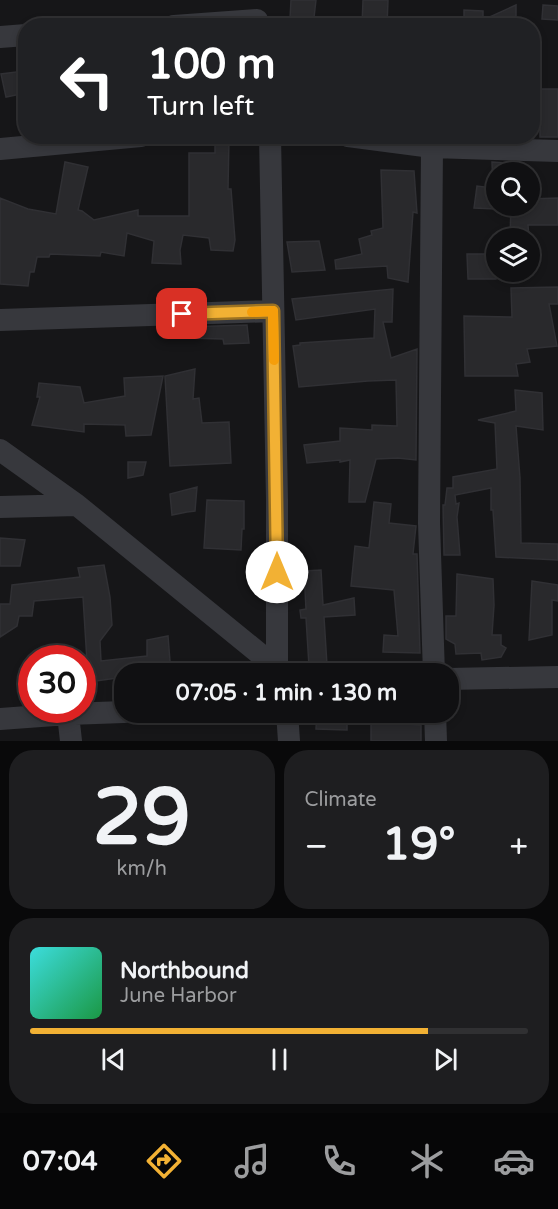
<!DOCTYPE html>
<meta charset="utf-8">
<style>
:root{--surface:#101012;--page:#1e1e20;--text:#f1f3f6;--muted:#9c9d9f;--line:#303032;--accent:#f2b134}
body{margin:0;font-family:"Varela Round",sans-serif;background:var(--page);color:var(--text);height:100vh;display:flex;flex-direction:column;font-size:22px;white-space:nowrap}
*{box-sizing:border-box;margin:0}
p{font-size:20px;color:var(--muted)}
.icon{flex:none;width:33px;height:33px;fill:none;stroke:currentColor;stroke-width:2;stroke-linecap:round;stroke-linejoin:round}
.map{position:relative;height:741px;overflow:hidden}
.sheet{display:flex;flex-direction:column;gap:9px;padding:9px;background:#09090a;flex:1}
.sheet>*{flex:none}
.hud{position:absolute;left:18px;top:18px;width:522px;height:126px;border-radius:24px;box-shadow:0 3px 9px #0003,0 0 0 2px var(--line);background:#202124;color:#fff;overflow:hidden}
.controls{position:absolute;left:486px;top:162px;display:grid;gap:12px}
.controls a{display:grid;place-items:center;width:54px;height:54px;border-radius:50%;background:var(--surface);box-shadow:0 3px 9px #0003,0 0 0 2px var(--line);font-size:30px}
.speed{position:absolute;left:18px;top:645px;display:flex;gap:12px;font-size:30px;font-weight:700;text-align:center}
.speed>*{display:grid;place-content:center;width:78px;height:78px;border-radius:50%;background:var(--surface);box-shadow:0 3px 9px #0003,0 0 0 2px var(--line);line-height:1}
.speed .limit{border:9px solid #d22;background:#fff;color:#111}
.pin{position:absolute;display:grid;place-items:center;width:51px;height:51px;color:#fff;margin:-26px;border-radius:12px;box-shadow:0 3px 9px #0006}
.me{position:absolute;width:66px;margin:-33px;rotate:0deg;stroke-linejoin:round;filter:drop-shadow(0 0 4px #0008)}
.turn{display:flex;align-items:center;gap:21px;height:126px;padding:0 30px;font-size:27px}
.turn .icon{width:78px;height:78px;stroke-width:2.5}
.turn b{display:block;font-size:42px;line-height:51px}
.big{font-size:45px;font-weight:700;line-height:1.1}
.sheet .widget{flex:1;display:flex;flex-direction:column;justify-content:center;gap:9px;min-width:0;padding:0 21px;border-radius:24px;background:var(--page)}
.sheet .dial{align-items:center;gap:0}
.dial b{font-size:78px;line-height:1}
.song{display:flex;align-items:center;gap:18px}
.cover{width:72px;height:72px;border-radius:9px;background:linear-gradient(135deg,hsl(180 70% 55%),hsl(140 70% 35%))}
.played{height:6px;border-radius:3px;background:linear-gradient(90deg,var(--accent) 80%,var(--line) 80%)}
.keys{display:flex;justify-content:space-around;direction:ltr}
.heat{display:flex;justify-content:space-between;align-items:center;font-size:33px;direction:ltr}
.sheet .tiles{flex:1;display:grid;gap:9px;grid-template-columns:1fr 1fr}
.widget:last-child{grid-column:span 2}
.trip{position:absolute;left:114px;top:663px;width:345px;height:60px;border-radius:24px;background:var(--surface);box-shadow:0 3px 9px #0003,0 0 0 2px var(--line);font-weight:700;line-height:60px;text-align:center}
.dock{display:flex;height:96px;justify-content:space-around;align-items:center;background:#060607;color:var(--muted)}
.dock .icon{width:42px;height:42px}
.dock .selected{color:var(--accent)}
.dock b{font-size:27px;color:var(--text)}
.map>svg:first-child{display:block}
</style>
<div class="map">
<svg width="558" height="741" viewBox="0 0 558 741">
<rect width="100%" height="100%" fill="#161618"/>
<!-- building -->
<path fill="#29292c" stroke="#303034" stroke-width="1.5" d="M291,0H316L313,26H298L299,20L290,19Z
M363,0H388L387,26H362Z
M516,5V26H464V10L483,11V20Z
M543,5L558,6V20L542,19Z
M24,71L26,93L6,97L1,74Z
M537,89H558V137H540V116L536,115Z
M215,138H229L228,189H231L235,240L233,251L211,250L209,238L183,235L180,250L181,264L152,263L154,241L127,233L124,256L101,252L100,256L50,254L49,257H37L34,272H30L28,286L0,284V198L28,209L56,214L65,162L88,167L78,210L82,211L94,220L138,210V216H189V153H215Z
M492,162L505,163V172H496V209L474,208L477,186L493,188Z
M381,170L414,171L417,213L413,212L408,282L388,278L387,266L336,269L335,260L362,254L359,239L372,235L371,231L383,228Z
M558,198V225H528L529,238H510L511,206H530V199Z
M319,241L325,270L292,272L287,242Z
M467,254H496V279H468Z
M558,287V304H549L557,346L527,349L530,362L516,364L518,376H465L464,316L512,317L511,288Z
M393,289L392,322H383L391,358L417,349L416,460L398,458L376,459L365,502H349L350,460L340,462V460L307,463L304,445L340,441V428L372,430V425L397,426L396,380L368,381L299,387L293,346L300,345V343L374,338L375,309L296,320L292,299Z
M247,325L249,343L224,344L223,339L187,338L186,332L188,331L187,327Z
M195,369L193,399L199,398L202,423L229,422L231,463L170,466L165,376Z
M163,376L151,435L126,436L125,425L84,424V432L32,425L40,397H37L39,383L80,387L84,403L125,396L124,378Z
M515,390L542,393L543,430L516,426L520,478L521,543L558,544V560L496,557L493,510H491V488L455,495L456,504L459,503L457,517L460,555H444L443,505H445L447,488H453V477L497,469L495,423L478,420L516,411Z
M128,462H146L143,475L128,478Z
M197,487L195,511L187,512L172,515L170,494Z
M207,500L244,501V529H242L241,550L204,548Z
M374,502L391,504L389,523L416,526L413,554H417L420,653L383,652L384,635L398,636L394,590L351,586L355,546L369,548Z
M0,538L25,540L20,566H0Z
M104,565L110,597L112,625L100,641L101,661L147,656V640L168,636L171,674H124V677L89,682L86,663L87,662L83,597L34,601L32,616H19L17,626L0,637V604H10L12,585L80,577L78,568Z
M321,570L323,605L354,598L355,615L324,617L327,665L309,666L306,618H301L300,610L306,609L304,571Z
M457,574L493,579L494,605L492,635H501V645L506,648L501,657L482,660L481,653L456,654L455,644L446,639V616H456Z
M532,581L558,585V601L552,600V635L529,640Z
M317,712L347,713V730L316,729Z
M371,722L421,725V741H371Z"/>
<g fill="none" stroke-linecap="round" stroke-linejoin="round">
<!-- street -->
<path stroke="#37383d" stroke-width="22" d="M174,26L257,20
M0,37L26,35
M270,136L277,500V668L278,674
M348,136L432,147L558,151
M432,147L429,523L434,674
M0,149L141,136
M0,320L273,311
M0,450L77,505L277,668L285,672
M0,507L77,505
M448,679L558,677
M287,712L289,741
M435,712L436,741
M68,714L71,741
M0,719L68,714L124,712"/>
</g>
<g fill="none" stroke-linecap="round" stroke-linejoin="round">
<!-- route casing -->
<g stroke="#9d7322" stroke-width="15">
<path id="route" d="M182,314L273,311L277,572"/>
</g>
<!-- route -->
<use href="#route" stroke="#f2b134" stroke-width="10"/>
<!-- slow -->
<path stroke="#f59e0b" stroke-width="10" d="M252,312L273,311L274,360"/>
</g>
</svg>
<div class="controls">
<a><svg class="icon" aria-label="search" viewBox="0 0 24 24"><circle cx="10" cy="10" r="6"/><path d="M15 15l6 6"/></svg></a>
<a><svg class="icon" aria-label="layers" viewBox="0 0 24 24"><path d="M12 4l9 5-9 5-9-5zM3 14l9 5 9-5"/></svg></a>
</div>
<div class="speed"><div class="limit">30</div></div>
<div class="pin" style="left:182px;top:314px;background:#d93025"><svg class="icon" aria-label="arrive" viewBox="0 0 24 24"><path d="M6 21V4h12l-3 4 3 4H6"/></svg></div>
<svg class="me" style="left:277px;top:572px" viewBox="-20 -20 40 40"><circle r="19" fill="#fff"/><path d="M0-13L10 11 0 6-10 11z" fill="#f2b134"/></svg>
<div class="trip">07:05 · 1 min · 130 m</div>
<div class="hud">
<div class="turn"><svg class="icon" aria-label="left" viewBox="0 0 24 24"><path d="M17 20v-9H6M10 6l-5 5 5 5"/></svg><div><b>100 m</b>Turn left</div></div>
</div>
</div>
<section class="sheet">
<div class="tiles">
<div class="widget dial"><b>29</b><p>km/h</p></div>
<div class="widget"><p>Climate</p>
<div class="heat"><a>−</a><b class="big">19°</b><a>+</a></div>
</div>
<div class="widget">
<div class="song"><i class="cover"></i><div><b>Northbound</b><p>June Harbor</p></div></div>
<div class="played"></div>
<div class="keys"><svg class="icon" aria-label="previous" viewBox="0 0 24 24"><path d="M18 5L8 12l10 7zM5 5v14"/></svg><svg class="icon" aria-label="pause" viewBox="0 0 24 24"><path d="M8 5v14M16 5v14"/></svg><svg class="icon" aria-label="next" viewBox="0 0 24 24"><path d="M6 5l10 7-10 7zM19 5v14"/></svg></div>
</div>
</div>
</section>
<nav class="dock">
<b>07:04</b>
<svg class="icon selected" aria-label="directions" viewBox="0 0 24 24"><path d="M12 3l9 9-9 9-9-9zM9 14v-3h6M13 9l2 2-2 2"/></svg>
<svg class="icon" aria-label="music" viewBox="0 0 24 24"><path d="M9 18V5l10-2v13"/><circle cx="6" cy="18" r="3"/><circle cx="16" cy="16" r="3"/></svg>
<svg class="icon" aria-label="phone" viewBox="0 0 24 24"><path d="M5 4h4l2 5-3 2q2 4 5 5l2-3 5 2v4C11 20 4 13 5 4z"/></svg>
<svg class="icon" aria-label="climate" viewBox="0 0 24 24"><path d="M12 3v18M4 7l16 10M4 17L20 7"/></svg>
<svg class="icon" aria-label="car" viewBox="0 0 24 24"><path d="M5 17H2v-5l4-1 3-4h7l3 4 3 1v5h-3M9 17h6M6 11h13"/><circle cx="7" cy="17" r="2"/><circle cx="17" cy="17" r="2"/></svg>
</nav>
